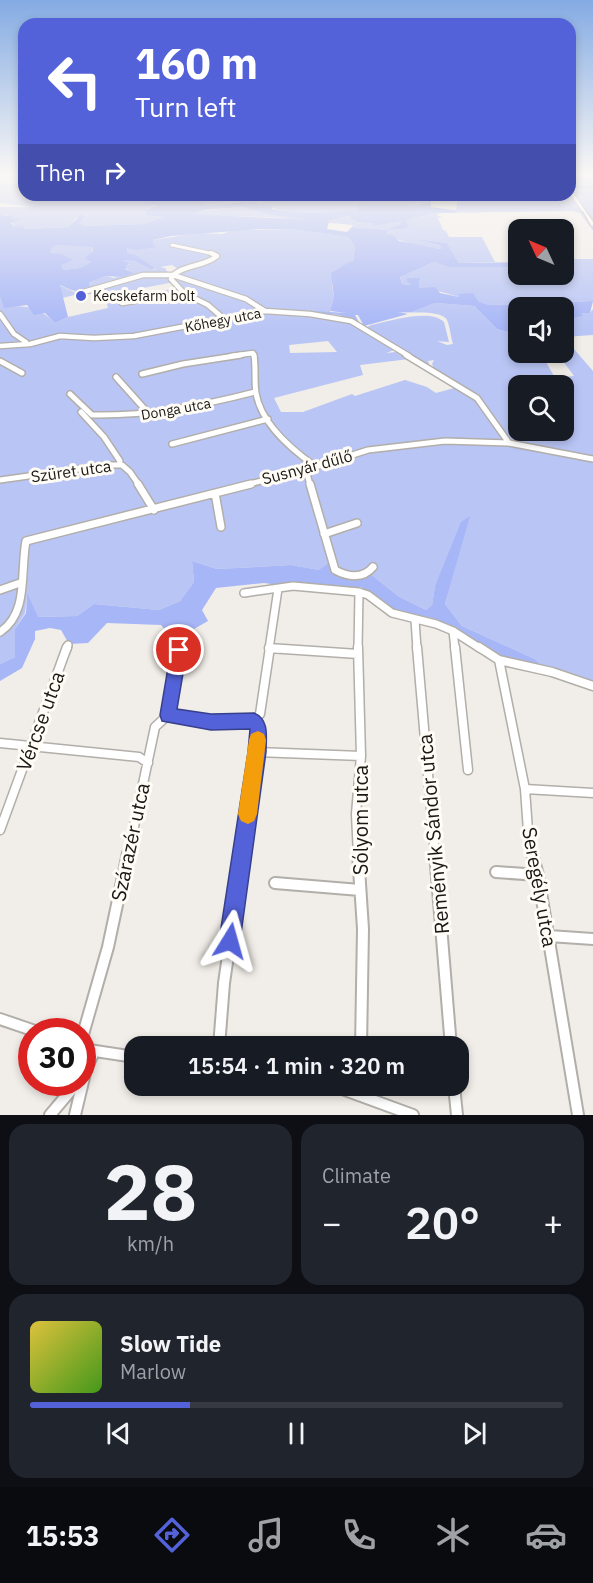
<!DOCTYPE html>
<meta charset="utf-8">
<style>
:root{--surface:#171b24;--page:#20242c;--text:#f1f3f6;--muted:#9ea1a6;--line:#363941;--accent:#5462d9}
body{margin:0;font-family:"IBM Plex Sans",sans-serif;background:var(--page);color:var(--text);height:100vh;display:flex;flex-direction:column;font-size:22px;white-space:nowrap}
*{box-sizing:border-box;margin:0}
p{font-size:20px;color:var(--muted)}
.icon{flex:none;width:33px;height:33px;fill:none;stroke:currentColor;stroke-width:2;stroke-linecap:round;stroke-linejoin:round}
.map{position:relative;height:1115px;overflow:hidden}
.panel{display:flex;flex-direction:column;gap:9px;padding:9px;background:#0d0f14;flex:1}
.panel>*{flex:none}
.banner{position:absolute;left:18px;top:18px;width:558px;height:183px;border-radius:18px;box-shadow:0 3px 9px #0003;background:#5462d9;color:#fff;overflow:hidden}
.needle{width:39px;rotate:314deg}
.buttons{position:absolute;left:508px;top:219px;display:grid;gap:12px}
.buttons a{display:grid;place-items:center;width:66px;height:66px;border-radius:12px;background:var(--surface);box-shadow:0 3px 9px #0003;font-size:30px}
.speed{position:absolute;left:18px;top:1018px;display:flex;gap:12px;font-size:30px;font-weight:700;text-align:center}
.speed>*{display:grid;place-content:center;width:78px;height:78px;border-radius:50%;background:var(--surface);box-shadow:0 3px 9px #0003;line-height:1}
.speed .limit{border:9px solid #d22;background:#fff;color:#111}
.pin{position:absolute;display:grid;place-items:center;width:51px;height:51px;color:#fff;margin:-26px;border:3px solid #fff;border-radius:50%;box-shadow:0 2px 6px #0007}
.me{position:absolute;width:66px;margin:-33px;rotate:8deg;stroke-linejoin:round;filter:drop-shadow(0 0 4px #0008)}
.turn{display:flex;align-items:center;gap:21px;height:126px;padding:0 18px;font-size:27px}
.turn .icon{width:78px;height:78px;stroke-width:2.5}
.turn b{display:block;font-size:42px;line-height:51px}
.then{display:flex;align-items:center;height:57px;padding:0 18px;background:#0003;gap:12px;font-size:22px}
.big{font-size:45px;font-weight:600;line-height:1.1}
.panel .widget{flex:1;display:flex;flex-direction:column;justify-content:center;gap:9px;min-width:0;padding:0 21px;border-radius:18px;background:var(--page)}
.panel .dial{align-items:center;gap:0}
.dial b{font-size:78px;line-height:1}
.song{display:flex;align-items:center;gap:18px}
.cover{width:72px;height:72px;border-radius:9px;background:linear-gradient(135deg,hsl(50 70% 55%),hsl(100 70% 35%))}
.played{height:6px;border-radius:3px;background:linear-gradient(90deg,var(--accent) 30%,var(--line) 30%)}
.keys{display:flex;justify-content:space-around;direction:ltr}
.heat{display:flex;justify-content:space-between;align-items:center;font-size:33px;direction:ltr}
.panel .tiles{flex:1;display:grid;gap:9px;grid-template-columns:1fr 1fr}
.widget:last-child{grid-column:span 2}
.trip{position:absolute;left:124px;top:1036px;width:345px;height:60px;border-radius:18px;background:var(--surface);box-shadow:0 3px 9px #0003;font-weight:600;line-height:60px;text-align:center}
.dock{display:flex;height:96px;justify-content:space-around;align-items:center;background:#090b0e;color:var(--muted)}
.dock .icon{width:42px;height:42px}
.dock .active{color:var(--accent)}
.dock b{font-size:27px;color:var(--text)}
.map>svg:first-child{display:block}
</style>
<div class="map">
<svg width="593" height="1115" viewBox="0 0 593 1115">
<rect width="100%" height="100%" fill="#f1ede8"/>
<!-- green -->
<path fill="#b9c5f5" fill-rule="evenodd" d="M570,173H593V231L580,213L572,211L435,213H440L436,215L442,217L438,218L443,230L446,231L449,237H482L495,262L459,263L447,243L412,238L441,245L443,249C424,248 401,242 385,234L386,230L352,227L353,225L268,217L194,215L195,212L241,207L271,215L326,221L348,216L357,222L374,224L419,216L430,212L460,211L456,210L458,197L434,195L431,202L417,203V208L411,205H358V210C327,214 289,219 260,202L252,204L231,202L207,206C194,193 168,199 152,198L150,195H570Z
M0,183L24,185V195H146L145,197L156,204L146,210L165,217L145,224L84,226L78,223L77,217L68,227L23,229L15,227L8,215H0V207H31L0,203Z
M292,229L348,237L355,247L353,259L332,285L334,297L329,315L354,324L394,350L386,353L396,352L409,359L360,365L363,375L274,398L281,412H303L352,394L355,396L405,380L427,387L436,393L458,387L485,407L484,401L435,370L432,364L434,360L428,361L430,368L366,328L371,325C389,321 431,308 444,322L449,342L437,341L447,345L453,344C451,338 450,327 447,320C441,309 406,314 394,312H412L435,303L474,306L497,329L519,335V352L541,353L555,378L574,376L557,353L564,352V342L567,341L593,371V686L543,667L535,659L462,626L445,604L469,517L435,586L432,605L426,610L398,596L368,572L319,570L291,565L217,569L192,561L194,582L180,601L159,610L94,604L77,616L37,617L27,594L25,613L15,629V657L0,664V297L4,307C26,305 39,307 55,323L68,317L108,308L107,304L87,292L62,298L59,285L74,292L104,275L113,278L133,273L125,268L129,264L117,259L134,261L152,270L156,269L139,258L126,253V247C137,250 143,249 153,244V240L198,233L222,234L233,230ZM172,265L178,269L171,274L188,293L179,288L148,293L143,288L174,282L165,268L160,267ZM328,341L337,352L290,353L289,345ZM519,386H564V430H519Z
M60,245L93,246L91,262L80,268L63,270L60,265L72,260L62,254L50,252L53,247Z
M564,259H593V301L489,305L458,294L459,297L431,289L419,288L420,278L410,282L411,285L402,284L400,277L434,262L448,267H519V274H564Z
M593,309V335L564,337V315L570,318L580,313H590Z"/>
<!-- forest -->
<path fill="#a7b6f7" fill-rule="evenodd" d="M146,195H150L152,199C169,199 194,193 207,206C228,203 252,200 272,206V209C300,215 329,213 358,210V204L411,205L417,207V204L431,202V207L461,211L452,213H433L406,220L409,227L404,229H388L399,225L402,221L372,226L374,224L357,222L348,216L327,221L329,222L327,229L347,232L352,227L387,230L386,234L393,235L399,241L440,249L442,248L440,245L411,238L447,243L459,263L519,262V267H448L434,262L400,277L402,284L411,285L406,280L408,278H420L419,288L435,287L440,293L459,297L458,294L473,293L478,301L489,305L593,301L590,313H581L583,316L570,318L564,315V308H519V335L497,329L474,306L435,303L412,312H398L408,314L364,326L358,315H355L360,324L339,315L295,310L347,313L330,311L334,297L331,273L353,260L355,247L348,237L292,229H259L171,236L153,240V244L157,247L136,250L127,248V253L135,255L155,268L152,270L134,261L121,260L129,263L125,269L134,273L123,277L104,276L89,283L90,289C77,293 72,291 60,285L68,317L55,323L45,313L34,315L27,305L4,308L0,297V215L15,216L10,219H20L11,223L15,227L24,226V229L68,227L82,214L85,216L79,223L84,226L145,224L164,217L146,215V210L156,205L143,203L147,199L144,197ZM241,207L271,215L312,220L194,214L205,210ZM60,245L93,247V251L85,258L91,262L80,268L63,270L61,265L73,260L62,254L50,252L53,247Z
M470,516L445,604L462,626L535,659L543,667L504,658L480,647L451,626L432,618L395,611L361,587H335L296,582L278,585L264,583L216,588L202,610L208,621L194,629L178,645L161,625L107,623L88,643L69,644L61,630L50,628L35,631V639L22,668L0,681V664L15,657V629L26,613L27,593L38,617L77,616L94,604L159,610L180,601L194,582L192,561L217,569L291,565L319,570L329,563L335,570L368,572L398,596L426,610L432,605L435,586L461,522Z"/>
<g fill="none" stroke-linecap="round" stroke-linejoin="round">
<!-- stream -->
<path stroke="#8e9ddb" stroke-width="1.5" d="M576,187H593"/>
<!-- minor-far5 casing -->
<g stroke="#b2aea9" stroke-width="4.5">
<path id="minor-far5" d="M570,191L583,210
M172,245L214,254"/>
</g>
<!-- minor-far4 casing -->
<g stroke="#b2aea9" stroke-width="7">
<path id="minor-far4" d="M211,253L217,256C204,267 186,264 173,275L246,299L265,311
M80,293L143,275H173L171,279L184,293
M122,303L184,293L208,305L223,318
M0,314L14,334L26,342
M0,346L30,344L60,336L94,338L134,336L265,311L310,314L351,321L409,356
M231,356L253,353L254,356"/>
</g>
<!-- minor-far3 casing -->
<g stroke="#b2aea9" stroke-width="8">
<path id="minor-far3" d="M254,355C256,368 254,380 256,393C261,424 291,449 315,466
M406,355L477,398L509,443
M0,361L22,373
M142,374L183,364L241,355
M116,377L150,415
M70,394L92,415C148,416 201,406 255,392
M81,412L104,437L120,461L119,465
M172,444L268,419
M306,470L310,485
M0,480L106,465H122L130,472L139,485
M245,485L306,470L368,450L445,441L509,443L593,459"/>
</g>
<!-- minor-far2 casing -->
<g stroke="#b2aea9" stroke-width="10">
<path id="minor-far2" d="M138,484L154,510
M310,484L335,570C348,577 363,579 373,567
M215,493L221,527
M324,534L357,523
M0,590L20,583
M244,593L293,586L359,592L368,595L392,613L436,624L453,631L481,649
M415,620L417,649
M453,631L455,649
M0,632C29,613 20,572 26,541L251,484
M269,648L278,649
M67,649L68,645
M269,649L278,589
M358,649L359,592"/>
</g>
<!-- minor-far1 casing -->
<g stroke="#b2aea9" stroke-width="11">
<path id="minor-far1" d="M358,647L361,756L356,814L358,855
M417,647L435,855
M455,647L468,770
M479,647L499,660L552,672L593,686
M269,648L358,654
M499,660L525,789L529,845L532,855
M168,715L211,722L254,721
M254,721L260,714L270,647
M0,743L139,757L148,763
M257,752L361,756
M525,789L593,793
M0,830L67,647
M128,855L155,727L168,715L179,650
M242,855C246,831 265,737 254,721"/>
</g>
<!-- minor casing -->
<g stroke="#b2aea9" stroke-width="14">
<path id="minor" d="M358,853L363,929L361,1047
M435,853L451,1047
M532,853L538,875L578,1115
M496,872L538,875
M275,883L360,890
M549,936L593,939
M0,1019L38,1032
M82,1038L108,947L128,853
M219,1047L224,983L243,853
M82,1049L135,1057
M84,1072L94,1052
M334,1086L413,1115
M454,1086L457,1115
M50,1115L77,1083
M75,1115L86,1069"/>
</g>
<!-- tertiary casing -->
<g stroke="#b2aea9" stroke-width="3">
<path id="tertiary" d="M582,209H584L593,222V226L591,225Z"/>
</g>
<!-- minor-far5 -->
<use href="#minor-far5" stroke="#fff" stroke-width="3"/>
<!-- minor-far4 -->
<use href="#minor-far4" stroke="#fff" stroke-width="4.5"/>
<!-- minor-far3 -->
<use href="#minor-far3" stroke="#fff" stroke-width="5"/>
<!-- minor-far2 -->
<use href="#minor-far2" stroke="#fff" stroke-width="7"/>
<!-- minor-far1 -->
<use href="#minor-far1" stroke="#fff" stroke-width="8"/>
<!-- minor -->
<use href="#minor" stroke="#fff" stroke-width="10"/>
<!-- tertiary -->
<use href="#tertiary" fill="#fff" fill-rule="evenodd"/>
</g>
<!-- sky -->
<linearGradient id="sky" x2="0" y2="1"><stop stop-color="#84abe3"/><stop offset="0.53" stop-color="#f9f7f5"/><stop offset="1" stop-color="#f9f7f5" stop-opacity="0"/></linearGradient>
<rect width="593" height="329" fill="url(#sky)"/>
<!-- route -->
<path fill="#5462d9" stroke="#37408d" stroke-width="1.5" d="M179,643L184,645L187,650L177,709L211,714L254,713C270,720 266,737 266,752L240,941L237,948L230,952L222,948L219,941L248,752L250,729L211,730L162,721L160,715L171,650L173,645Z"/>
<!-- slow -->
<path fill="#f59e0b" d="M258,731L264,734L266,740L257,814L254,821L248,824L241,821L238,814L249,740L251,734Z"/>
<!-- markers -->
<circle fill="#5462d9" stroke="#fffbf5" stroke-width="2" cx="81" cy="296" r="6"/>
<g text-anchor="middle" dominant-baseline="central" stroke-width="6" stroke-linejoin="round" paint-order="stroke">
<!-- far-poi labels -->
<g font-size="14" fill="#191816" stroke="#fffbf5" text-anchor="start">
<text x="93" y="296">Kecskefarm bolt</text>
</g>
<!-- far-street labels -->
<g font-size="14" fill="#191816" stroke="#fffbf5">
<text transform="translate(223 320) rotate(-11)">Kőhegy utca</text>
<text transform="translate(176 409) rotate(-10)">Donga utca</text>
</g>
<!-- street labels -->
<g font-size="16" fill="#191816" stroke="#fffbf5">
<text transform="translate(307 467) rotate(-15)">Susnyár dűlő</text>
<text transform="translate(71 471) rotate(-8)">Szüret utca</text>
</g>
<!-- near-street labels -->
<g font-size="20" fill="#191816" stroke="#fffbf5">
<text transform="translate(40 721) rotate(-70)">Vércse utca</text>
<text transform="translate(360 820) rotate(-90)">Sólyom utca</text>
<text transform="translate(433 834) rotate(-95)">Reményik Sándor utca</text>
<text transform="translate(130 842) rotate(-78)">Szárazér utca</text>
<text transform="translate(540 887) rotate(80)">Seregély utca</text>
</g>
</g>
</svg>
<div class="buttons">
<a><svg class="needle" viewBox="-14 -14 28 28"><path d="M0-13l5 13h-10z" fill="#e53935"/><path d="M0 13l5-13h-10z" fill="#9ea1a6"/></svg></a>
<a><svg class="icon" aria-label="sound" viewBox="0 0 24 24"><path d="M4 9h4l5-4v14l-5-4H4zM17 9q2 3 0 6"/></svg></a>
<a><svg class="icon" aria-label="search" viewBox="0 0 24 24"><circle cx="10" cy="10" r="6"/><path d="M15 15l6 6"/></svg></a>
</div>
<div class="speed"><div class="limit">30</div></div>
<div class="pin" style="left:179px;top:650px;background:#d93025"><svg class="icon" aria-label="arrive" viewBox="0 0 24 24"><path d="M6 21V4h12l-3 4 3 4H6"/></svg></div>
<svg class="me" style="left:230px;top:941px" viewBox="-20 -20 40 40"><path d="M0-17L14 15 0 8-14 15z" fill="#5462d9" stroke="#fff" stroke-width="4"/></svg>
<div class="trip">15:54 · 1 min · 320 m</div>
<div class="banner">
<div class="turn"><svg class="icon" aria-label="left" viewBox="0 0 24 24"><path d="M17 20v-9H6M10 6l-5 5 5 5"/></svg><div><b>160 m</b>Turn left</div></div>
<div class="then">Then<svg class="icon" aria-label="right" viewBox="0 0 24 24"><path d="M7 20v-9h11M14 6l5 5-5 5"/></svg></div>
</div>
</div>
<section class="panel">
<div class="tiles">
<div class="widget dial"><b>28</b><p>km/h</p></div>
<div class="widget"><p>Climate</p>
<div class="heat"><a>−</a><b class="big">20°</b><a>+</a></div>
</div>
<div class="widget">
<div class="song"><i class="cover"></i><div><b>Slow Tide</b><p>Marlow</p></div></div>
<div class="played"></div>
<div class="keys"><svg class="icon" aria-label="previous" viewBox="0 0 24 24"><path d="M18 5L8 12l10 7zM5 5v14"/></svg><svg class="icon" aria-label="pause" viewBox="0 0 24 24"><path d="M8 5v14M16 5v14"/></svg><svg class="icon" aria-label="next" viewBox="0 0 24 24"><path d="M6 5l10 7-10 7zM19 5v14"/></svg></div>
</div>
</div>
</section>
<nav class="dock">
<b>15:53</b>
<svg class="icon active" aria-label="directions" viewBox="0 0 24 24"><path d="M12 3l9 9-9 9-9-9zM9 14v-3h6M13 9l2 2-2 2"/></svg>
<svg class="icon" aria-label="music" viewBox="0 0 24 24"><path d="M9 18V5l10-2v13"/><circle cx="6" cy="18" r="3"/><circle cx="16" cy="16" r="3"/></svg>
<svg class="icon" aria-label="phone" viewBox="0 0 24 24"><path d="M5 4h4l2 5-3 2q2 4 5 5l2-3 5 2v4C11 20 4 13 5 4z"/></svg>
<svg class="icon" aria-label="climate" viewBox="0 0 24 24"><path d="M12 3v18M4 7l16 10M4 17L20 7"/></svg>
<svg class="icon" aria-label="car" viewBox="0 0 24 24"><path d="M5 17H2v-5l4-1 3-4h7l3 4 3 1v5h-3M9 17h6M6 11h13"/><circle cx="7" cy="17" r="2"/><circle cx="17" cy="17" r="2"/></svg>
</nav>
